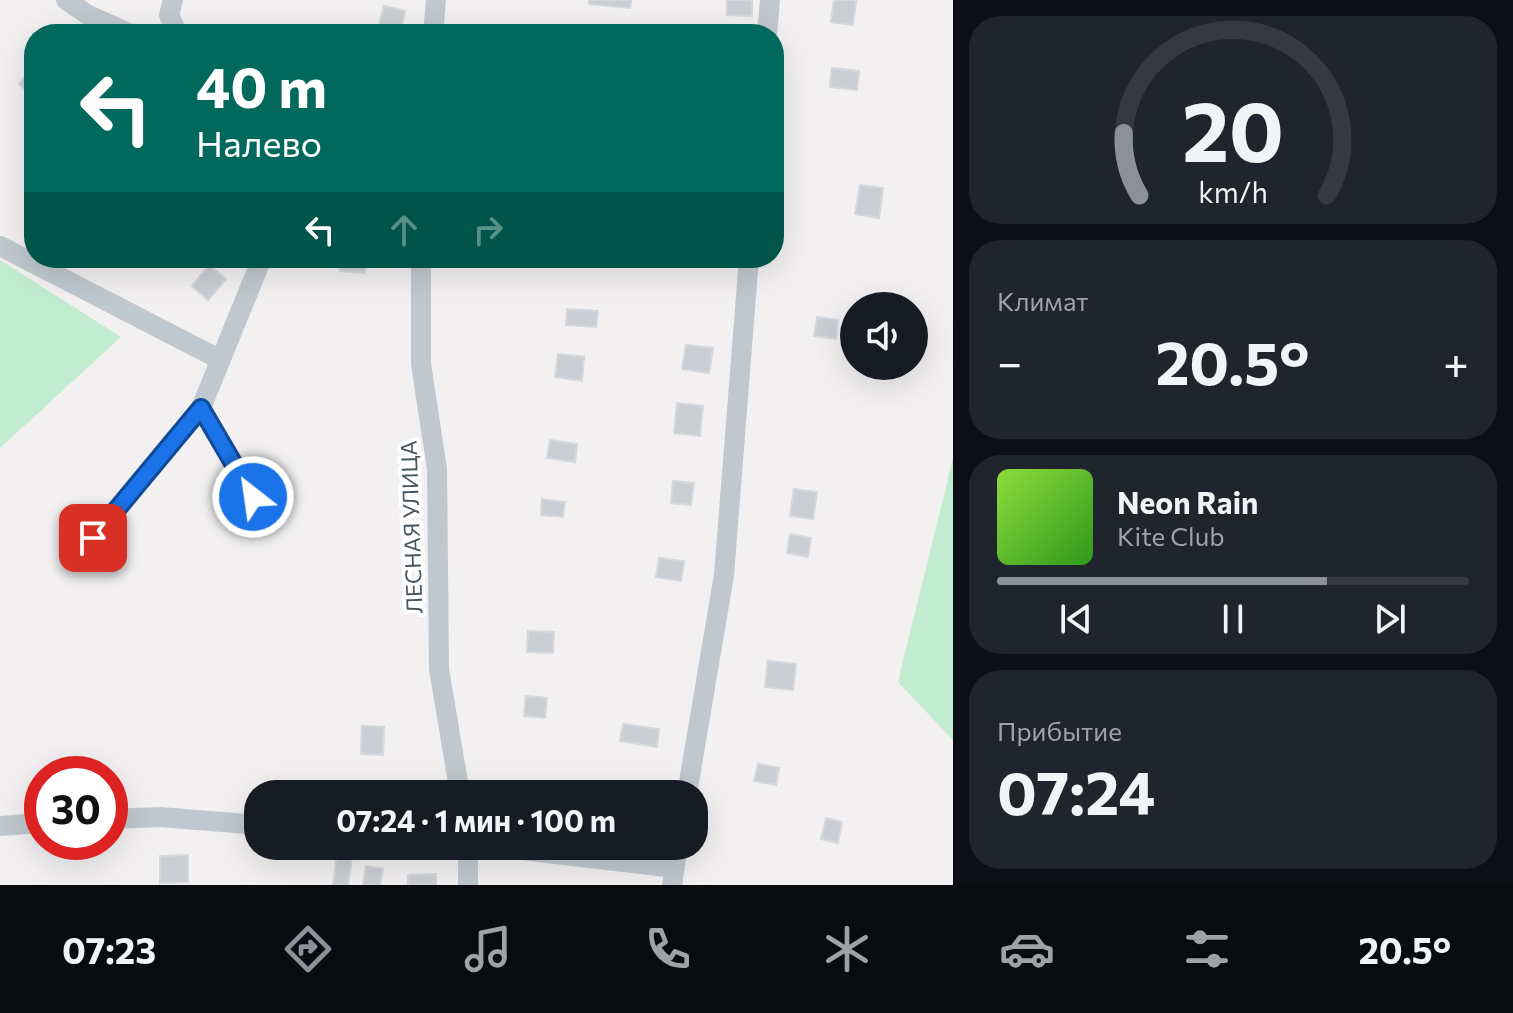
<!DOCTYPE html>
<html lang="ru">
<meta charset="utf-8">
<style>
:root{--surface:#171b24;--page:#20242c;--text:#f1f3f6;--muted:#9ea1a6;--line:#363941;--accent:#8c9099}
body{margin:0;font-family:Commissioner,sans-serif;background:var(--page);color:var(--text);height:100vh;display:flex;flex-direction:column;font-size:30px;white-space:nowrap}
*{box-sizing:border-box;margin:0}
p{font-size:26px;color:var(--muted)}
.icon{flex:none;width:44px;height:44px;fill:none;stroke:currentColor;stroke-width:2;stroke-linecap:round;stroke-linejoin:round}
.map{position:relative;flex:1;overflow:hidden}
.sheet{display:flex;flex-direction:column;gap:16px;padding:16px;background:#0d0f14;width:560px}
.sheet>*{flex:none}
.banner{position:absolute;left:24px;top:24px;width:760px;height:244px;border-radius:32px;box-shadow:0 8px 32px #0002;background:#00695c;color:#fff;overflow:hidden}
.controls{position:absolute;left:840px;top:292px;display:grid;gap:16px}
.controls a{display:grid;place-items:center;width:88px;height:88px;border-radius:50%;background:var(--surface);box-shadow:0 8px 32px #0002;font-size:40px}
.speed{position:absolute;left:24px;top:756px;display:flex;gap:16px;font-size:40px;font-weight:700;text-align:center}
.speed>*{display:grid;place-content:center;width:104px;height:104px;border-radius:50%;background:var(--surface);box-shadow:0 8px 32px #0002;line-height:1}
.speed .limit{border:12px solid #d22;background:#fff;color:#111}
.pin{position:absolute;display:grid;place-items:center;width:68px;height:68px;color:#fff;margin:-34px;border-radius:16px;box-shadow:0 4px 12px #0006}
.me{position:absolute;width:88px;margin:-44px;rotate:330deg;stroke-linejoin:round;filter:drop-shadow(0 0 6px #0008)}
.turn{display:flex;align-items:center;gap:28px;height:168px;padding:0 40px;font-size:36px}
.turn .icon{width:104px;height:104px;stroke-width:2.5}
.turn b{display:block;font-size:56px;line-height:68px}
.lanes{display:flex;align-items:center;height:76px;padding:0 40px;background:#0003;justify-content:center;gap:40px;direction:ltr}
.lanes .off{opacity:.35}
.big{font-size:60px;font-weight:700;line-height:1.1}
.sheet .tile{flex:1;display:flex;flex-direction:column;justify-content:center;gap:12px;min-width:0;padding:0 28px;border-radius:32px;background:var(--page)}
.sheet .dial{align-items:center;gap:0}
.dial svg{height:208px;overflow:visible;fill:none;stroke:var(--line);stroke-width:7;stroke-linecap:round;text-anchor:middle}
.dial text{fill:var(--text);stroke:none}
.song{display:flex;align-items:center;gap:24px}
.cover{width:96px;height:96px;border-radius:12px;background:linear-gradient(135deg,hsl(90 70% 55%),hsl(110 70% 35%))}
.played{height:8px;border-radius:4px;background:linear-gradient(90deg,var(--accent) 70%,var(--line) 70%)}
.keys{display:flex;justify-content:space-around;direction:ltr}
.heat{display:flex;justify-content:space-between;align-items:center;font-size:44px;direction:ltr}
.trip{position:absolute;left:244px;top:780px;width:464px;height:80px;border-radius:32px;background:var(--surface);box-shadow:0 8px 32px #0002;font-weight:700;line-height:80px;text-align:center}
.tabs{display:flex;height:128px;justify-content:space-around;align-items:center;background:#090b0e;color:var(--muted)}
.tabs .icon{width:56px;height:56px}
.tabs .active{color:var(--accent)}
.tabs b{font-size:36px;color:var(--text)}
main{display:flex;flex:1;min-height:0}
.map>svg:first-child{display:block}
</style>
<main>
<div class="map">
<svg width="953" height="885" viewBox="0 0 953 885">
<rect width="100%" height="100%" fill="#f2f0f0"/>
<!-- green -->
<path fill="#c2eccf" d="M0,260L121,337L0,448Z
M953,458V740L898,682Z"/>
<!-- building -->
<path fill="#caced2" stroke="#d4d7db" stroke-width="2" d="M589,0H631L630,8L589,4Z
M727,0H752V16L727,15Z
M834,0H856L853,25L831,22Z
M384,6L405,11L400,34L378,29Z
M34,66V88L29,93L19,84Z
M832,68L859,71L857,90L830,87Z
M860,185L883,188L879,218L855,214Z
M342,258H366L365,273L340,271Z
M567,258H593L592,266L566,264Z
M209,265L226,279L208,300L192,286Z
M567,309L598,311L596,327L566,325Z
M817,317L838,320L836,339L814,336Z
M686,345L713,348L709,373L682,369Z
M558,354L584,357L582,381L555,377Z
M677,403L703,406L700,436L674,433Z
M550,440L577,444L575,462L547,458Z
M673,481L694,483L691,505L671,503Z
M794,489L817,492L813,519L790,516Z
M542,499L565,502L563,517L541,515Z
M790,534L811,538L808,557L787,553Z
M659,558L684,561L681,581L656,577Z
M528,631L554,632L553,653L527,652Z
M768,661L796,664L793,690L765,687Z
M526,696L547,698L545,718L524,716Z
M623,724L659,729L657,747L620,741Z
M362,726L384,727L383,755L361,754Z
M758,764L779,768L776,785L754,781Z
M520,781L555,782L554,794H520Z
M826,818L842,822L838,843L821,839Z
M337,854L352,856L348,885H333Z
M188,855V882L160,883V856Z
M366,866L383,869L380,885H363Z
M436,874V885H408V875Z"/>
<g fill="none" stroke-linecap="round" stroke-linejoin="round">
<!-- minor -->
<path stroke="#bfc8ce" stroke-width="20" d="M66,0L88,15L131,34
M173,0L169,15L178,34
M433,34L436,0
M767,34L770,0
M0,246L221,360
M262,258L201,408L266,520
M421,258V364L437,469L439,669L460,794
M93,538L201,408
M687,794L724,575L749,258
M110,819L160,817L258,825
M0,826L42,823
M488,846L675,868
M468,885V846
M672,885L678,846"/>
</g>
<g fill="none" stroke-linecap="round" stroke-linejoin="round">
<!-- route casing -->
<g stroke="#114b97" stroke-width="20">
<path id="route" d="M93,538L201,408L253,497"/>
</g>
<!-- route -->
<use href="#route" stroke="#1a73e8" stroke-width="14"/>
</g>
<g text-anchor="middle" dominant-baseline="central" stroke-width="8" stroke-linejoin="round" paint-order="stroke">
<!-- street labels -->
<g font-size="22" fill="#49555c" stroke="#fff">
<text transform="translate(411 527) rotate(-92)">ЛЕСНАЯ УЛИЦА</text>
</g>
</g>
</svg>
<div class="controls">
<a><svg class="icon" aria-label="sound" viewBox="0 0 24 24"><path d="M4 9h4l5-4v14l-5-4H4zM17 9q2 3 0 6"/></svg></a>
</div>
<div class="speed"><div class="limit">30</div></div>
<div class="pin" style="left:93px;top:538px;background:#d93025"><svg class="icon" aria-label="arrive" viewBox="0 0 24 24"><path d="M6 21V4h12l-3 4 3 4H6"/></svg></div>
<svg class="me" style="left:253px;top:497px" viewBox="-20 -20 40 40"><circle r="17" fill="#1a73e8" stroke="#fff" stroke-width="3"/><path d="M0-11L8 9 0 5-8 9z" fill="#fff"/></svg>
<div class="trip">07:24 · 1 мин · 100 m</div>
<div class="banner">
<div class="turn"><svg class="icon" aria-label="left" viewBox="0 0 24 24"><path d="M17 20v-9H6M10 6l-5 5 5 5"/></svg><div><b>40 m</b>Налево</div></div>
<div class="lanes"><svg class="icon" aria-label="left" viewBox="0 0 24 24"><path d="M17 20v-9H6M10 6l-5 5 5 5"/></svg><svg class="icon off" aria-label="ahead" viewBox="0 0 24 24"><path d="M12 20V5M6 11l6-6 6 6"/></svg><svg class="icon off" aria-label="right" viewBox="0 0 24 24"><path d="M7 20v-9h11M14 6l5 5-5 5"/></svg></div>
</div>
</div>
<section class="sheet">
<div class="tile dial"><svg viewBox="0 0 100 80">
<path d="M14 69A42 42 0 1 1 86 69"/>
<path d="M14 69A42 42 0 0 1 8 45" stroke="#8c9099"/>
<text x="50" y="56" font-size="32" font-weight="700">20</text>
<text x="50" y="72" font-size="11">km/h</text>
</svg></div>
<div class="tile"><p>Климат</p>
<div class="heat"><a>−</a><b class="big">20.5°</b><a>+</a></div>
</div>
<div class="tile">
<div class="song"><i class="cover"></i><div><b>Neon Rain</b><p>Kite Club</p></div></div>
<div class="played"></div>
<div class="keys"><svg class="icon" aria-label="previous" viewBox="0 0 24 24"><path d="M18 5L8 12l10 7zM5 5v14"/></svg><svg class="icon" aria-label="pause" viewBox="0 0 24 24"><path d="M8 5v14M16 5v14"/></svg><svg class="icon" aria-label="next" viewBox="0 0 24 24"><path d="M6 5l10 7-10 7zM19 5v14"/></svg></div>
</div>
<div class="tile"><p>Прибытие</p><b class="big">07:24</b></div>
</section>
</main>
<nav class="tabs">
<b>07:23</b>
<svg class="icon active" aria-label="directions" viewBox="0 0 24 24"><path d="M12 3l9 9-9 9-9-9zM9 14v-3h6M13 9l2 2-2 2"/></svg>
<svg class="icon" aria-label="music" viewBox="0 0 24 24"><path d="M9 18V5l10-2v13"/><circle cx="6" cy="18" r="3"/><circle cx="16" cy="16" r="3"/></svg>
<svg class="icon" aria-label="phone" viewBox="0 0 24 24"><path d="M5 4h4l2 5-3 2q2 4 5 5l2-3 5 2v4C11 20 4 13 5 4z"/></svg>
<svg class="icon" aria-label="climate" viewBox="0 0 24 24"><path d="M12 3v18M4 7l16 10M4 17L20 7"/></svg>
<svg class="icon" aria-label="car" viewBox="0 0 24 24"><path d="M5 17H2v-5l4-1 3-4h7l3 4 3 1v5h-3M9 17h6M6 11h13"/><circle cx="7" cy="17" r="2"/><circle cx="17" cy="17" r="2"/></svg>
<svg class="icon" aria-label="filters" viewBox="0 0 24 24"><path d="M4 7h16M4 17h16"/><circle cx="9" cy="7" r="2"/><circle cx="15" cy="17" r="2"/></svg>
<b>20.5°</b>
</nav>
